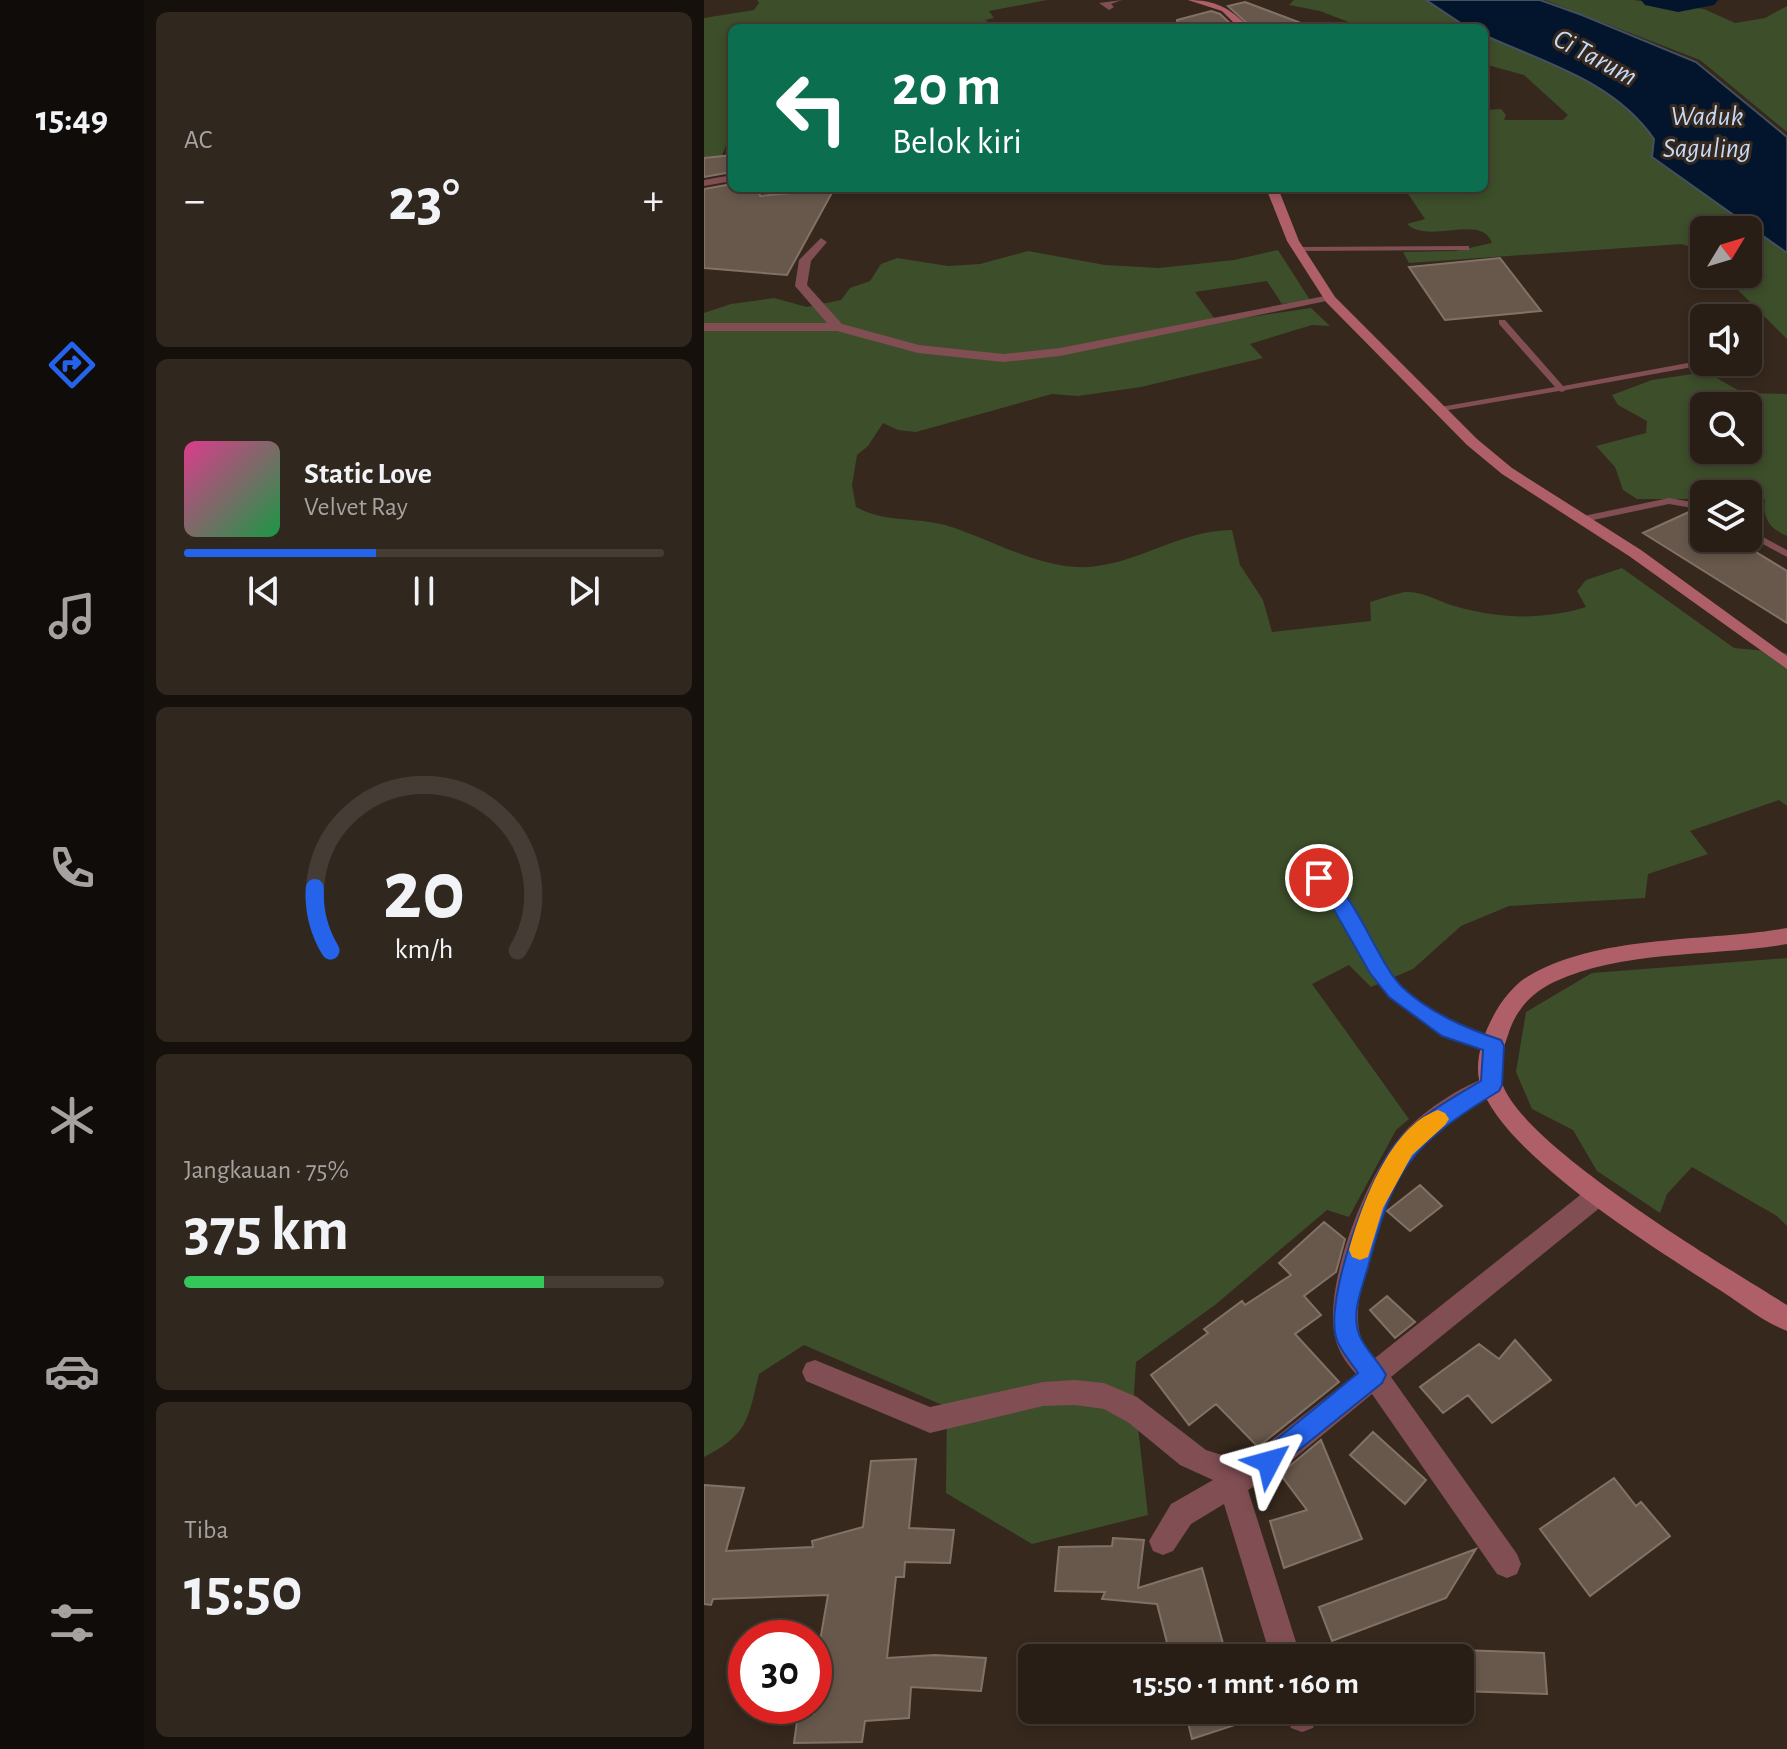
<!DOCTYPE html>
<html lang="id">
<meta charset="utf-8">
<style>
:root{--surface:#281e16;--page:#30271f;--text:#f1f3f6;--muted:#a5a2a1;--line:#443c35;--accent:#2563eb}
body{margin:0;font-family:"Alegreya Sans",sans-serif;background:var(--page);color:var(--text);height:100vh;display:flex;flex-direction:column;font-size:30px;white-space:nowrap}
*{box-sizing:border-box;margin:0}
p{font-size:26px;color:var(--muted)}
.icon{flex:none;width:44px;height:44px;fill:none;stroke:currentColor;stroke-width:2;stroke-linecap:round;stroke-linejoin:round}
.map{position:relative;flex:1;overflow:hidden}
.details{display:flex;flex-direction:column;gap:12px;padding:12px;background:#16100c;width:560px}
.details>*{flex:none}
.guide{position:absolute;left:24px;top:24px;width:760px;height:168px;border-radius:12px;box-shadow:0 4px 12px #0003,0 0 0 2px var(--line);background:#0b6e4f;color:#fff;overflow:hidden}
.needle{width:52px;rotate:52deg}
.controls{position:absolute;left:986px;top:216px;display:grid;gap:16px}
.controls a{display:grid;place-items:center;width:72px;height:72px;border-radius:12px;background:var(--surface);box-shadow:0 4px 12px #0003,0 0 0 2px var(--line);font-size:40px}
.speed{position:absolute;left:24px;top:1620px;display:flex;gap:16px;font-size:40px;font-weight:700;text-align:center}
.speed>*{display:grid;place-content:center;width:104px;height:104px;border-radius:50%;background:var(--surface);box-shadow:0 4px 12px #0003,0 0 0 2px var(--line);line-height:1}
.speed .limit{border:12px solid #d22;background:#fff;color:#111}
.pin{position:absolute;display:grid;place-items:center;width:68px;height:68px;color:#fff;margin:-34px;border:4px solid #fff;border-radius:50%;box-shadow:0 2px 8px #0007}
.me{position:absolute;width:88px;margin:-44px;rotate:51deg;stroke-linejoin:round;filter:drop-shadow(0 0 6px #0008)}
.turn{display:flex;align-items:center;gap:28px;height:168px;padding:0 32px;font-size:36px}
.turn .icon{width:104px;height:104px;stroke-width:2.5}
.turn b{display:block;font-size:56px;line-height:68px}
.big{font-size:60px;font-weight:700;line-height:1.1}
.details .widget{flex:1;display:flex;flex-direction:column;justify-content:center;gap:12px;min-width:0;padding:0 28px;border-radius:12px;background:var(--page)}
.details .dial{align-items:center;gap:0}
.dial svg{height:208px;overflow:visible;fill:none;stroke:var(--line);stroke-width:7;stroke-linecap:round;text-anchor:middle}
.dial text{fill:var(--text);stroke:none}
.song{display:flex;align-items:center;gap:24px}
.cover{width:96px;height:96px;border-radius:12px;background:linear-gradient(135deg,hsl(330 70% 55%),hsl(140 70% 35%))}
.played{height:8px;border-radius:4px;background:linear-gradient(90deg,var(--accent) 40%,var(--line) 40%)}
.keys{display:flex;justify-content:space-around;direction:ltr}
.heat{display:flex;justify-content:space-between;align-items:center;font-size:44px;direction:ltr}
.charge{height:12px;border-radius:6px;background:linear-gradient(90deg,#34c759 75%,var(--line) 0)}
.trip{position:absolute;left:314px;top:1644px;width:456px;height:80px;border-radius:12px;background:var(--surface);box-shadow:0 4px 12px #0003,0 0 0 2px var(--line);font-weight:700;line-height:80px;text-align:center}
main{display:flex;flex:1;min-height:0}
.dock{display:flex;flex-direction:column;width:144px;justify-content:space-around;align-items:center;background:#100c09;color:var(--muted)}
.dock .icon{width:56px;height:56px}
.dock .active{color:var(--accent)}
.dock b{font-size:36px;color:var(--text)}
.map>svg:first-child{display:block}
</style>
<main>
<nav class="dock">
<b>15:49</b>
<svg class="icon active" aria-label="directions" viewBox="0 0 24 24"><path d="M12 3l9 9-9 9-9-9zM9 14v-3h6M13 9l2 2-2 2"/></svg>
<svg class="icon" aria-label="music" viewBox="0 0 24 24"><path d="M9 18V5l10-2v13"/><circle cx="6" cy="18" r="3"/><circle cx="16" cy="16" r="3"/></svg>
<svg class="icon" aria-label="phone" viewBox="0 0 24 24"><path d="M5 4h4l2 5-3 2q2 4 5 5l2-3 5 2v4C11 20 4 13 5 4z"/></svg>
<svg class="icon" aria-label="climate" viewBox="0 0 24 24"><path d="M12 3v18M4 7l16 10M4 17L20 7"/></svg>
<svg class="icon" aria-label="car" viewBox="0 0 24 24"><path d="M5 17H2v-5l4-1 3-4h7l3 4 3 1v5h-3M9 17h6M6 11h13"/><circle cx="7" cy="17" r="2"/><circle cx="17" cy="17" r="2"/></svg>
<svg class="icon" aria-label="filters" viewBox="0 0 24 24"><path d="M4 7h16M4 17h16"/><circle cx="9" cy="7" r="2"/><circle cx="15" cy="17" r="2"/></svg>
</nav>
<section class="details">
<div class="widget"><p>AC</p>
<div class="heat"><a>−</a><b class="big">23°</b><a>+</a></div>
</div>
<div class="widget">
<div class="song"><i class="cover"></i><div><b>Static Love</b><p>Velvet Ray</p></div></div>
<div class="played"></div>
<div class="keys"><svg class="icon" aria-label="previous" viewBox="0 0 24 24"><path d="M18 5L8 12l10 7zM5 5v14"/></svg><svg class="icon" aria-label="pause" viewBox="0 0 24 24"><path d="M8 5v14M16 5v14"/></svg><svg class="icon" aria-label="next" viewBox="0 0 24 24"><path d="M6 5l10 7-10 7zM19 5v14"/></svg></div>
</div>
<div class="widget dial"><svg viewBox="0 0 100 80">
<path d="M14 69A42 42 0 1 1 86 69"/>
<path d="M14 69A42 42 0 0 1 8 45" stroke="#2563eb"/>
<text x="50" y="56" font-size="32" font-weight="700">20</text>
<text x="50" y="72" font-size="11">km/h</text>
</svg></div>
<div class="widget"><p>Jangkauan · 75%</p><b class="big">375 km</b><div class="charge"></div></div>
<div class="widget"><p>Tiba</p><b class="big">15:50</b></div>
</section>
<div class="map">
<svg width="1083" height="1749" viewBox="0 0 1083 1749">
<rect width="100%" height="100%" fill="#36281d"/>
<!-- green -->
<path fill="#3d4e2a" fill-rule="evenodd" d="M53,0H343L285,11L290,18L281,20L294,28H28V139L24,140L17,158L0,162V18L50,10L55,3Z
M590,0H722L764,28H660L616,11L585,5Z
M841,0H929L1000,9L1031,23L1061,18L1083,6V132L996,60Z
M780,35L876,76L909,98L940,124L950,139L948,158L1083,253V339L1018,274H1044V230H1000V257L991,248L977,244L705,263L699,252L751,251L788,243C778,213 724,245 703,224L721,219L700,188H780V110L797,109L802,115L800,120H859L864,115L820,75L780,64Z
M574,250L606,300L578,304L563,281L491,292L513,322L607,308L626,326L608,325L546,344L559,358L437,387L374,396L348,394L212,432L194,430L179,423L164,446L153,455L148,485L152,507C181,523 210,517 241,525C289,539 342,574 393,566C443,559 476,531 528,530L536,565L559,600L568,632L667,621L666,602C677,599 690,594 701,592C721,591 736,603 754,607C798,619 839,620 882,607L873,591L882,580L918,568L1030,648L1083,653V806L1075,800L986,831L1004,854L944,874L941,898L805,906L757,926L709,969L667,987L645,965L608,984L705,1119L692,1130L645,1217L623,1210L511,1305L432,1362L430,1393L444,1515L328,1544L242,1493L243,1407L100,1345L55,1374C44,1419 44,1435 0,1457V313L27,304L70,298L103,307L137,300L146,288L166,281L177,264L193,258L244,266L276,264L324,251L401,265L455,268L530,260Z
M1002,372L1039,393L1083,394V536C1066,529 1058,518 1061,500L1055,494L1022,486L991,499H933L919,490L911,467L892,446L942,433L943,421L914,405L908,395L948,380ZM1000,406H1044V450H1000Z
M1083,958V1226L1073,1216L988,1167L963,1194L956,1213L893,1171L869,1130L828,1109L812,1072L822,1012L888,973Z"/>
<!-- water -->
<path fill="#02152d" stroke="#45505e" stroke-width="2" d="M722,0H836L878,15L992,62L1083,137V253L948,157L950,139C910,81 841,63 780,35V28H764Z"/>
<g fill="none" stroke-linecap="round" stroke-linejoin="round">
<!-- river -->
<path fill="#02152d" fill-rule="evenodd" d="M937,0H1014L1010,5L974,12L941,5Z"/>
</g>
<!-- building -->
<path fill="#68584c" stroke="#827266" stroke-width="2" d="M541,2L605,26L604,28H548L524,6Z
M507,11L516,14L531,28H474L473,20Z
M28,155V172L0,177V158Z
M28,184V188H55L56,196L130,189L83,275L0,268V189Z
M796,258L837,311L741,320L705,267Z
M985,512L1000,521V538H1029L1083,571V623L939,533Z
M716,1185L738,1206L706,1231L683,1211Z
M620,1222L641,1239L632,1272L600,1296L617,1315L591,1334L635,1382L554,1447L512,1404L485,1425L447,1375L504,1333L500,1329L538,1301L541,1305L587,1275L575,1263Z
M683,1296L711,1322L691,1338L666,1310Z
M811,1340L847,1380L788,1423L764,1395L739,1413L716,1387L775,1344L795,1359Z
M669,1432L722,1480L701,1504L646,1455Z
M617,1440L658,1539L580,1568L566,1521L603,1510L576,1474Z
M212,1459L205,1528L250,1530L246,1563L201,1562L200,1577H192L183,1658L231,1655L282,1658L277,1691L207,1687L205,1718L161,1721L158,1742L90,1743L94,1714H110V1658H113L124,1595L9,1599L7,1605L0,1604V1485L40,1488L22,1551L109,1547L108,1541L159,1527L167,1461Z
M910,1478L932,1506L937,1502L966,1536L886,1596L836,1529Z
M409,1538L440,1540L434,1588L498,1568L523,1658H467L453,1604L398,1599L401,1592L351,1591L355,1547L408,1546Z
M772,1549L742,1598L628,1641L615,1607Z
M756,1650L840,1653L843,1694L756,1691Z
M481,1710H560L561,1715L488,1739Z"/>
<g fill="none" stroke-linecap="round" stroke-linejoin="round">
<!-- lane -->
<path fill="#804e53" fill-rule="evenodd" d="M762,246H765V250L595,251L591,249L595,247Z
M795,320H801L859,386L1000,360V362H1009L1005,364L862,390L858,392L855,391L733,412L732,410L736,407L851,387L795,324Z
M1044,354H1052L1053,356L1044,358Z
M965,498L1000,504V510L965,504L875,523L870,520L875,517Z
M1044,529L1083,550V557L1044,536Z
M615,874L619,875L628,885C646,911 659,939 677,965C707,1005 749,1026 795,1042L797,1046L795,1050L790,1051L785,1050C739,1033 697,1012 668,971C647,942 633,909 611,881L609,878Z"/>
<!-- street -->
<path fill="#804e53" fill-rule="evenodd" d="M418,0L407,4L410,7L405,10L395,3Z
M28,175V181L0,186V180Z
M162,188H229L223,191L179,194Z
M117,238L123,242L107,261L103,285L138,324L215,345L299,354L356,348L626,295L632,299L356,356L299,362L214,353L133,331H0V323H123L91,286L95,260Z
M787,1076L795,1079L798,1085L795,1091C767,1108 736,1123 715,1148C686,1180 642,1296 657,1338C659,1346 666,1352 671,1358L885,1188L894,1185L903,1188L906,1195L903,1202L687,1377L813,1554L817,1564L813,1574L803,1578L793,1574L668,1394L575,1471L544,1490L597,1658H567L520,1504L487,1524L469,1551L459,1555L449,1551L445,1541L467,1504L509,1480L476,1465L425,1423L400,1409L371,1405L339,1406L226,1433L102,1381L98,1372L102,1363L111,1360L226,1407L339,1382L371,1380L400,1383L433,1397L502,1450L540,1462L652,1374C642,1363 634,1351 631,1337C619,1285 662,1176 696,1137C717,1112 756,1086 787,1076Z
M581,1710H611L613,1717L609,1728L598,1732L587,1728Z"/>
<!-- secondary -->
<path fill="#af5f68" fill-rule="evenodd" d="M484,0C511,0 527,8 545,28H535L518,11Z
M562,188H574L595,241L631,297L773,439L808,468L937,550L1083,656V669L925,556L798,474L763,445L622,302L583,241Z
M1083,928V944C1007,957 921,949 850,982C827,993 811,1011 804,1035C799,1049 793,1068 798,1083C819,1147 1021,1266 1083,1305V1331C1057,1321 1034,1301 1011,1287C949,1247 796,1153 776,1083C766,1050 795,994 823,977C893,934 1003,942 1083,928Z"/>
</g>
<!-- route -->
<path fill="#2563eb" stroke="#184099" stroke-width="2" d="M615,872C647,881 672,961 698,987C726,1013 761,1028 797,1040L800,1046L798,1085L795,1091C706,1145 690,1167 664,1267C658,1288 647,1313 655,1334C660,1349 675,1361 682,1375L678,1383L565,1474L556,1471L553,1462L556,1453L654,1373C647,1362 635,1350 632,1337C621,1297 666,1174 693,1142C715,1116 748,1098 777,1081L779,1050L738,1036L685,997L666,973L625,901L606,878Z"/>
<!-- slow -->
<path fill="#f59e0b" d="M734,1110L741,1113L745,1119L741,1125L708,1155L679,1208L664,1257L656,1260L648,1257L645,1250C658,1205 685,1127 734,1110Z"/>
<g text-anchor="middle" dominant-baseline="central" stroke-width="6" stroke-linejoin="round" paint-order="stroke">
<!-- far-water labels -->
<g font-size="28" font-style="italic" fill="#c3dbf9" stroke="#36281d">
<text transform="translate(891 58) rotate(28)">Ci Tarum</text>
<text x="1003" y="117">Waduk<tspan x="1003" dy="32">Saguling</tspan></text>
</g>
</g>
</svg>
<div class="controls">
<a><svg class="needle" viewBox="-14 -14 28 28"><path d="M0-13l5 13h-10z" fill="#e53935"/><path d="M0 13l5-13h-10z" fill="#a5a2a1"/></svg></a>
<a><svg class="icon" aria-label="sound" viewBox="0 0 24 24"><path d="M4 9h4l5-4v14l-5-4H4zM17 9q2 3 0 6"/></svg></a>
<a><svg class="icon" aria-label="search" viewBox="0 0 24 24"><circle cx="10" cy="10" r="6"/><path d="M15 15l6 6"/></svg></a>
<a><svg class="icon" aria-label="layers" viewBox="0 0 24 24"><path d="M12 4l9 5-9 5-9-5zM3 14l9 5 9-5"/></svg></a>
</div>
<div class="speed"><div class="limit">30</div></div>
<div class="pin" style="left:615px;top:878px;background:#d93025"><svg class="icon" aria-label="arrive" viewBox="0 0 24 24"><path d="M6 21V4h12l-3 4 3 4H6"/></svg></div>
<svg class="me" style="left:565px;top:1462px" viewBox="-20 -20 40 40"><path d="M0-17L14 15 0 8-14 15z" fill="#2563eb" stroke="#fff" stroke-width="4"/></svg>
<div class="trip">15:50 · 1 mnt · 160 m</div>
<div class="guide">
<div class="turn"><svg class="icon" aria-label="left" viewBox="0 0 24 24"><path d="M17 20v-9H6M10 6l-5 5 5 5"/></svg><div><b>20 m</b>Belok kiri</div></div>
</div>
</div>
</main>
